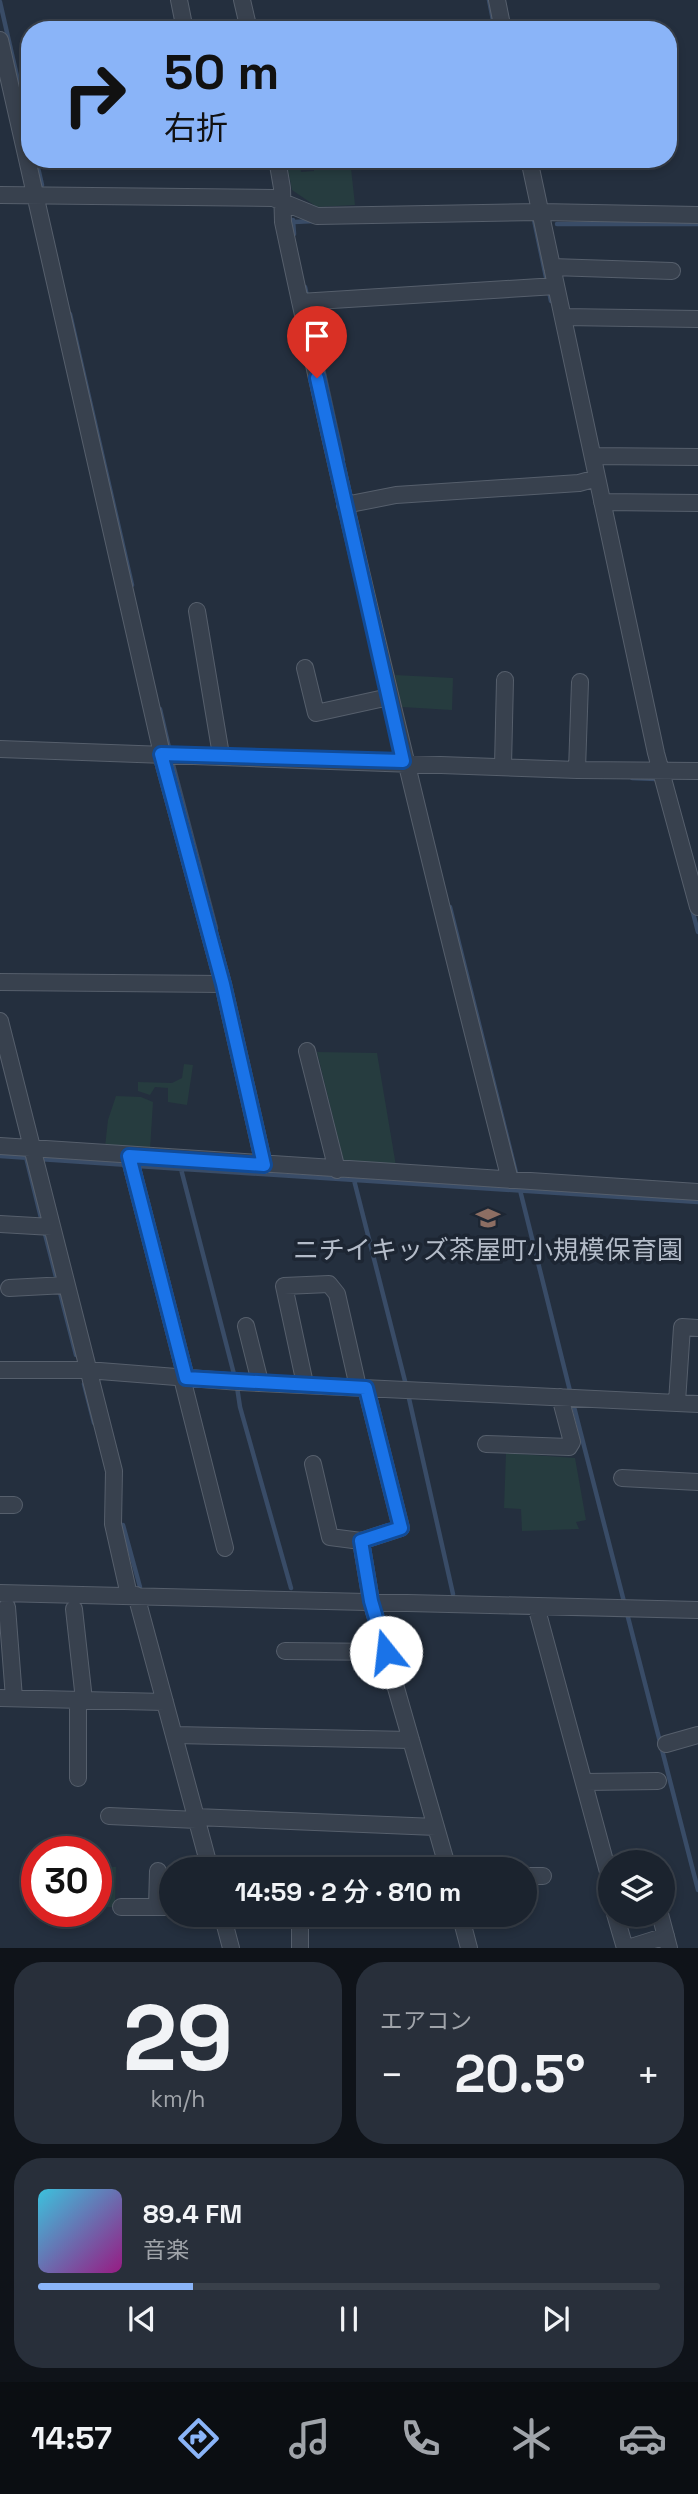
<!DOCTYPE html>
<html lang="ja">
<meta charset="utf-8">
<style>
:root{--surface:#1b232e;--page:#282f3a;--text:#f1f3f6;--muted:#a0a4aa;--line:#39404a;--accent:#8ab4f8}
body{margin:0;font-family:"Space Grotesk","Noto Sans JP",sans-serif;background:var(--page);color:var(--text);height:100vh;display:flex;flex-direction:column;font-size:26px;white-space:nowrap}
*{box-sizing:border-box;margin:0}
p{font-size:23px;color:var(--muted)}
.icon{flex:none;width:38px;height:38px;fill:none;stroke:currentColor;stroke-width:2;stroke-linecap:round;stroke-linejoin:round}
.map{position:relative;height:1948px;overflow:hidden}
.drawer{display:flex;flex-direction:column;gap:14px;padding:14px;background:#0f1319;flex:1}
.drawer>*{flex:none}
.hud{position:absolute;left:21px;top:21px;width:656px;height:147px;border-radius:28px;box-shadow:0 4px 10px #0003,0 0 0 2px var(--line);background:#8ab4f8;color:#111;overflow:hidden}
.tools{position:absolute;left:598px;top:1850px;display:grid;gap:14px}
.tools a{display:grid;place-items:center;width:77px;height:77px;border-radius:50%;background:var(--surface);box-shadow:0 4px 10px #0003,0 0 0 2px var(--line);font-size:35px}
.speed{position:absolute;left:21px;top:1836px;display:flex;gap:14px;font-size:35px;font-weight:700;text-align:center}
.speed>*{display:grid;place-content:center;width:91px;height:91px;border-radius:50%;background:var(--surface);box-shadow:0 4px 10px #0003,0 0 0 2px var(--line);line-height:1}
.speed .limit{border:10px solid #d22;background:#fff;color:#111}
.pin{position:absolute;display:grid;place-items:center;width:60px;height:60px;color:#fff;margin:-72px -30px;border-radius:50% 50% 50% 0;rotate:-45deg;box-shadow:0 0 7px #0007}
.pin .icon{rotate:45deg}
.me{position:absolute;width:77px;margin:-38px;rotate:344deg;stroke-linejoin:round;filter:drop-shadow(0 0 5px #0008)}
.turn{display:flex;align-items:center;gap:24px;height:147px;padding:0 28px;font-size:32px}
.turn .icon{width:91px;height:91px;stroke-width:2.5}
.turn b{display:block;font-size:49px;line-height:60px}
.big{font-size:52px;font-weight:600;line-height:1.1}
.drawer .tile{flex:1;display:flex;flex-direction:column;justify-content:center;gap:10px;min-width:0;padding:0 24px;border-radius:28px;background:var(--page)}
.drawer .dial{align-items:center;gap:0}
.dial b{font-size:91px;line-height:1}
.song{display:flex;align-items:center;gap:21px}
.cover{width:84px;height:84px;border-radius:10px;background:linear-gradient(135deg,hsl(190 70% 55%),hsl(310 70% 35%))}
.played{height:7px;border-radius:4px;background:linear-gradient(90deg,var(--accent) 25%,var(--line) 25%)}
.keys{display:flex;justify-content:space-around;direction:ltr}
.heat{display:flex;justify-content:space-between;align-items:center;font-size:38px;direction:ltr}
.drawer .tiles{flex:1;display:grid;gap:14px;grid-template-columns:1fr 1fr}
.tile:last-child{grid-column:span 2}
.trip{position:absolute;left:159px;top:1857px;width:378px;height:70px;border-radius:35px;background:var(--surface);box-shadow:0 4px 10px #0003,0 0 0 2px var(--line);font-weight:600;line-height:70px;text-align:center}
.tab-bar{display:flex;height:112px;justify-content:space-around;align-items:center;background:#0b0e12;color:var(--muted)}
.tab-bar .icon{width:49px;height:49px}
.tab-bar .current{color:var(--accent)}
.tab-bar b{font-size:32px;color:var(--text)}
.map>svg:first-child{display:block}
</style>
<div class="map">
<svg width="698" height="1948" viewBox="0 0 698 1948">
<rect width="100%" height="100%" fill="#242f3e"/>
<!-- green -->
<path fill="#263c3f" d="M286,159H299L301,172L314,171L313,159H350L355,205L317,207L292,190Z
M395,675L453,678L452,710L402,707Z
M317,1052L377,1053L396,1166L344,1162Z
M184,1064L193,1065L187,1105L168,1102V1088L155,1087L150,1095L138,1091V1082L172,1083L182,1078Z
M116,1096L141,1097L153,1102L150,1150L105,1147L108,1120Z
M506,1453L575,1458L586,1520L576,1522L579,1529L522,1531L521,1509L504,1508Z
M96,1867H116L115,1907H96Z"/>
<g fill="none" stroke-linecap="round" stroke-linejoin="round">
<!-- stream -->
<path stroke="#394c67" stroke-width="4.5" d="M489,0L495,30
M0,2L30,133
M36,159L42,185
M533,215L551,301
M293,220L294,234
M294,222L314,221
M557,224H698
M305,287L343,460
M70,314L132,585
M160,709L170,752
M172,761L216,928
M632,778L656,779
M450,907L517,1177
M692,909L698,932
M0,1156L30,1158
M26,1157L42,1222
M39,1159L128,1165
M137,1166L698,1202
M181,1169L235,1378
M354,1180L406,1385
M519,1186L571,1395
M44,1230L76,1355
M84,1384L94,1423
M237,1387L240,1407L291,1588
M408,1394L453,1594
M573,1403L698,1890
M123,1525L140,1587"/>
<!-- minor casing -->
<g stroke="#565f6c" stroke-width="18">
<path id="minor" d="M179,0L185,30
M242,0L249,30
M497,0L503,30
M0,40L162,754
M277,159L282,188L283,222C351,543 429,862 510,1180
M529,159L656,753L698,907
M0,195L273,198L317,216L540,212L698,215
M552,267L672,271
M300,302L556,286
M563,317L698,319
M593,456L698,457
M602,502L698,503
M345,505L396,495L579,483L597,478
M197,611L221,755
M305,668L316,713L389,697
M0,749L577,770L698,771
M161,754L223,984L264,1165
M503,766L505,680
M577,770L580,682
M0,982L223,984
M0,1021L114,1471L113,1524L129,1595
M307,1051L337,1170
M0,1146L698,1192
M129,1156L186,1378
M0,1224L52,1227
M9,1288L66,1285
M246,1326L260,1382
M0,1370H87L240,1382L698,1404
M182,1378L225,1548
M305,1384L284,1286L329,1284L337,1294L358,1387
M366,1388L401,1528L361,1541L371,1601L448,1869
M677,1402L682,1327L698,1328
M486,1444L569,1447L572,1442L560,1397
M313,1464L330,1537L361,1541
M622,1478L698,1482
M0,1505H14
M0,1593L698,1610
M136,1595L210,1869
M536,1606L611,1883
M7,1607L14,1698
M74,1609L84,1700
M285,1651L386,1652
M0,1698L165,1702
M78,1700V1778
M175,1735L411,1740
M666,1744L698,1735
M585,1782L658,1781
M109,1816L197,1820
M196,1817L436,1827
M525,1876H543
M121,1907H172
M157,1907L158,1871
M222,1914L231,1948
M300,1914V1948
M460,1914L469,1948
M615,1914L625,1948
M660,1914L669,1948
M628,1948L666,1936"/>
</g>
<!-- minor -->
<use href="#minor" stroke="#38414e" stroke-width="16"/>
</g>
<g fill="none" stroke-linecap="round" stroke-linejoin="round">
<!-- route casing -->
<g stroke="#114b97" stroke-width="18">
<path id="route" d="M317,378L403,761L161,754L223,984L264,1165L129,1156L186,1378L366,1388L401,1528L361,1541L371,1601L386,1652"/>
</g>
<!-- route -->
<use href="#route" stroke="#1a73e8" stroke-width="12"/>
</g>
<!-- icons -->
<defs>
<g id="school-bare" transform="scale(1.89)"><path d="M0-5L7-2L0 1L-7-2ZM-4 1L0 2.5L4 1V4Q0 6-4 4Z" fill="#8d6e63" stroke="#1d2633" stroke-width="2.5" paint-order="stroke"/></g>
</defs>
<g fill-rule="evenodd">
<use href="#school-bare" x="488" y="1218"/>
</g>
<g text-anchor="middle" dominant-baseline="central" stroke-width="7" stroke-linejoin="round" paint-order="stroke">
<!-- poi labels -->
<g font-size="26" fill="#b4bcc9" stroke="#1d2633">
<text x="488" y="1250">ニチイキッズ茶屋町小規模保育園</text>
</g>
</g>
</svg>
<div class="tools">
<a><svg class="icon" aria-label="layers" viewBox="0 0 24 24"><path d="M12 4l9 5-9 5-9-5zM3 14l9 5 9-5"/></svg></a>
</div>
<div class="speed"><div class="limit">30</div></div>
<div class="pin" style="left:317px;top:378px;background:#d93025"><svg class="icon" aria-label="arrive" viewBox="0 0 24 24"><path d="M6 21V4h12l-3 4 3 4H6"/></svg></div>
<svg class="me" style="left:386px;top:1652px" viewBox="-20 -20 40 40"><circle r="19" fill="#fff"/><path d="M0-13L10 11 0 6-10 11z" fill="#1a73e8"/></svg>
<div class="trip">14:59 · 2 分 · 810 m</div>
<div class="hud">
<div class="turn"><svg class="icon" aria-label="right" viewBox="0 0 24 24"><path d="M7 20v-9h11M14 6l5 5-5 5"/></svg><div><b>50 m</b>右折</div></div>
</div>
</div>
<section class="drawer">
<div class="tiles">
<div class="tile dial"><b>29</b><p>km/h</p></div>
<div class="tile"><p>エアコン</p>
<div class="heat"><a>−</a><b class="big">20.5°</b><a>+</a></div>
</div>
<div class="tile">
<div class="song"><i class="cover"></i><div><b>89.4 FM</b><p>音楽</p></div></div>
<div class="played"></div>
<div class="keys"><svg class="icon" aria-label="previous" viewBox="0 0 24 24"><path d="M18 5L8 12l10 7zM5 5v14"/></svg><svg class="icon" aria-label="pause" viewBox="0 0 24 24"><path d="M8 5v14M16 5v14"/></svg><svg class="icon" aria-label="next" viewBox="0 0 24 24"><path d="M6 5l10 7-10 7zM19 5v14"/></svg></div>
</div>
</div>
</section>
<nav class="tab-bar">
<b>14:57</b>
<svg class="icon current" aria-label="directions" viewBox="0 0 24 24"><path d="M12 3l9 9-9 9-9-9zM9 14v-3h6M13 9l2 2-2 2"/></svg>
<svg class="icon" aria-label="music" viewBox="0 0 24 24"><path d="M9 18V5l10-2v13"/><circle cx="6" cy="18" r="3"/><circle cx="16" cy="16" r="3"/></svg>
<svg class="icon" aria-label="phone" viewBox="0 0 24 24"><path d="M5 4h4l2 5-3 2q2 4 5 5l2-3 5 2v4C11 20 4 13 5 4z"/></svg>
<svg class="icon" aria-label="climate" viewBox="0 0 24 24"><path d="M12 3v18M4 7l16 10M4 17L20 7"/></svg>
<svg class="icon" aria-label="car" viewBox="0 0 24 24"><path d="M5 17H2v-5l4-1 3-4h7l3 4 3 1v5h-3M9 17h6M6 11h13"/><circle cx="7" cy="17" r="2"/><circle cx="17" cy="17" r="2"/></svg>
</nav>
